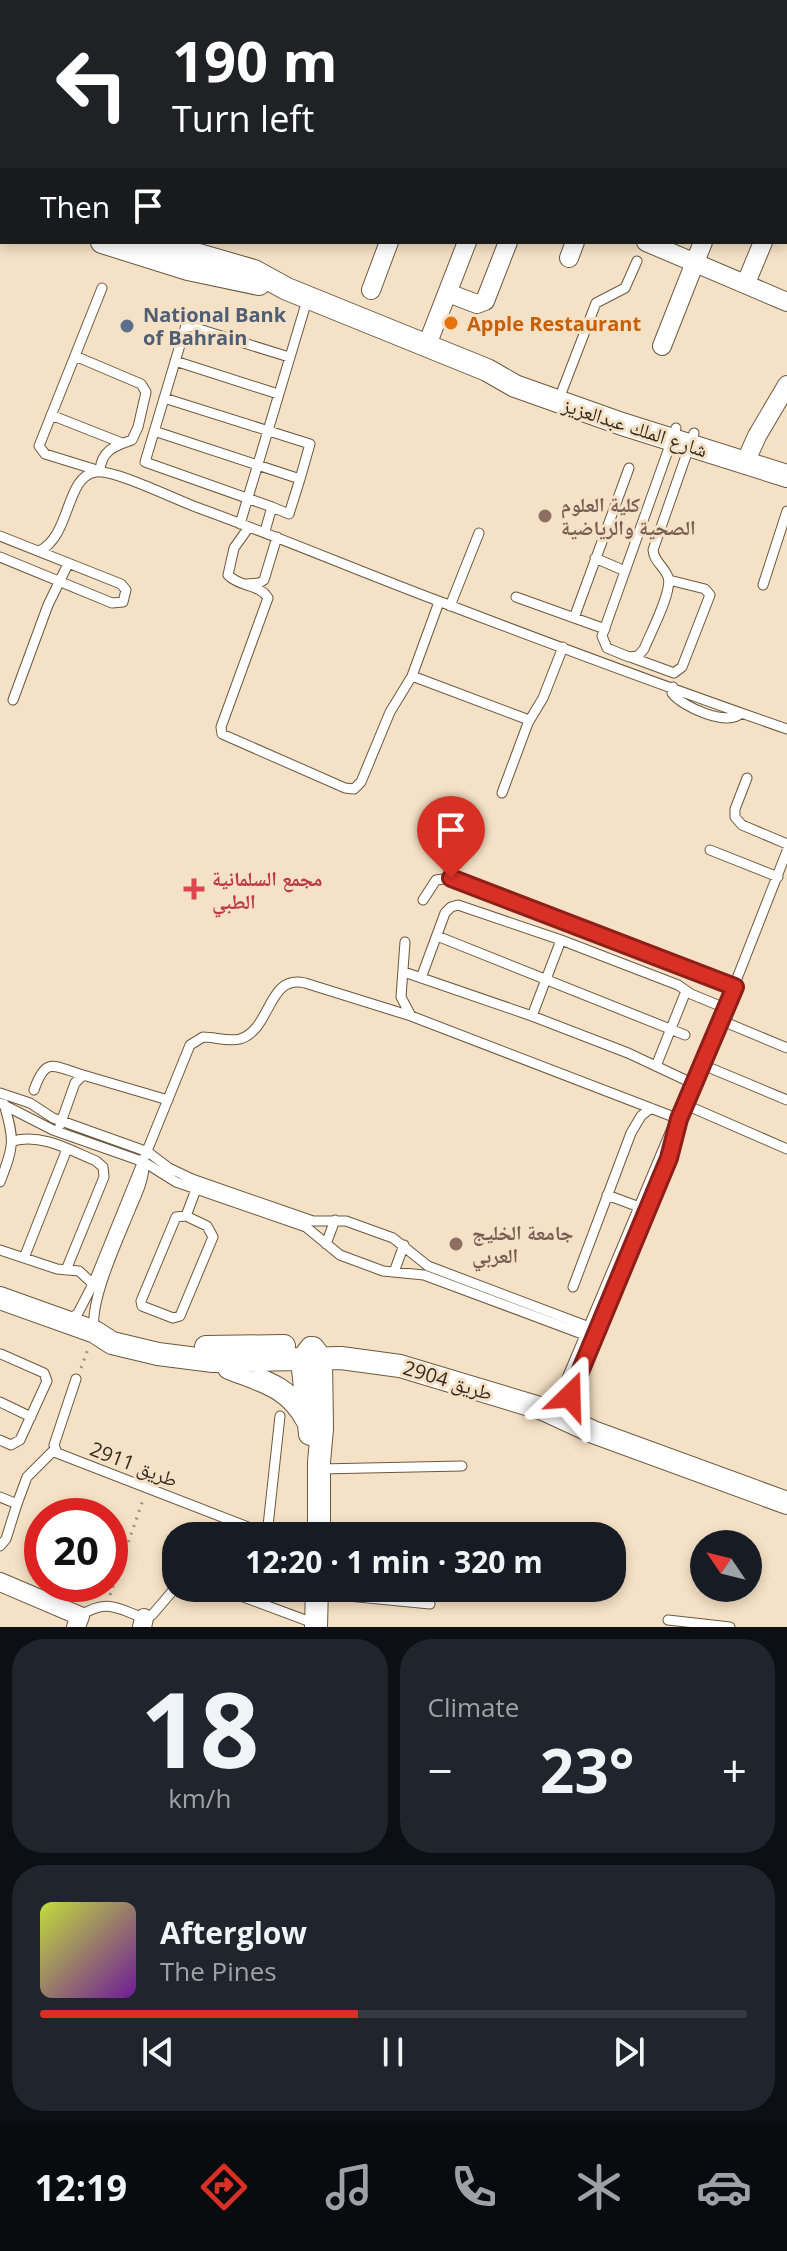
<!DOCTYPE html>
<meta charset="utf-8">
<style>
:root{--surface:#171b24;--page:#20242c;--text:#f1f3f6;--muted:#9ea1a6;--line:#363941;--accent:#d93025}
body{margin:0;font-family:"Open Sans","Noto Naskh Arabic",sans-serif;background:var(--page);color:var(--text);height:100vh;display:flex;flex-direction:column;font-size:30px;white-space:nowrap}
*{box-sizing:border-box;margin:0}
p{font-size:26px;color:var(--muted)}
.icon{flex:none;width:44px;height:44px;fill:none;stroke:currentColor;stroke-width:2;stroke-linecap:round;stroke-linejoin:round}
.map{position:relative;height:1627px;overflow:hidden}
.side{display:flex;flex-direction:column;gap:12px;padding:12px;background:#0d0f14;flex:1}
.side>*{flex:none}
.banner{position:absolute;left:0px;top:0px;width:788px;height:244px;box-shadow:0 4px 12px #0003;background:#202124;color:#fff;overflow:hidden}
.needle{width:52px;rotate:305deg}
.buttons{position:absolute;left:690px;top:1530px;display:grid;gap:16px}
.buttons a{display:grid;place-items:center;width:72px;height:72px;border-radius:50%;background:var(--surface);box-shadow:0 4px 12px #0003;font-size:40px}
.speed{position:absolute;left:24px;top:1498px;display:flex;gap:16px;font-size:40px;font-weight:700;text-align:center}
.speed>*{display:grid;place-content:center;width:104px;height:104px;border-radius:50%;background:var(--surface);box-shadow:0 4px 12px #0003;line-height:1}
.speed .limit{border:12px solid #d22;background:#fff;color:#111}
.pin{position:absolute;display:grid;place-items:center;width:68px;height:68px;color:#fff;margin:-82px -34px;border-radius:50% 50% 50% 0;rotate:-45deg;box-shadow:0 0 8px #0007}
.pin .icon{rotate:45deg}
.me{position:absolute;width:88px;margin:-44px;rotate:22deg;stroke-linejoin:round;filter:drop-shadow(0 0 6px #0008)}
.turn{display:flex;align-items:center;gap:28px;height:168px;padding:0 40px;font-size:36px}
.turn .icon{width:104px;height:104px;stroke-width:2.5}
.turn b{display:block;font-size:56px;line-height:68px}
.then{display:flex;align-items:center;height:76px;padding:0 40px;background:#0003;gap:16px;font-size:30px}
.big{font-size:60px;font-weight:700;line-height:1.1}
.side .widget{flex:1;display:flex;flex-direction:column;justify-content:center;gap:12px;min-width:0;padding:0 28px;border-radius:32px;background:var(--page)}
.side .dial{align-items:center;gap:0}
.dial b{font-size:104px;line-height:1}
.song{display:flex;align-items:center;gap:24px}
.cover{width:96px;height:96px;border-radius:12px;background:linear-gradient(135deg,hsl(70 70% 55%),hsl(280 70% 35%))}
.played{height:8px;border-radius:4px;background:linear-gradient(90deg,var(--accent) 45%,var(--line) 45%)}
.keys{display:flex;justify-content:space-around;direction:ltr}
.heat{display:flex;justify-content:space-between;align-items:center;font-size:44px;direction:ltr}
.side .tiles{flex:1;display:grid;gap:12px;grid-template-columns:1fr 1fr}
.widget:last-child{grid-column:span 2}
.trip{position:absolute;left:162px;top:1522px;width:464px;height:80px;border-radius:32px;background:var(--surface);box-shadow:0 4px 12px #0003;font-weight:700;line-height:80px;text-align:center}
.menu{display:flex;height:128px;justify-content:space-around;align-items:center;background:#090b0e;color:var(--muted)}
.menu .icon{width:56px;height:56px}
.menu .active{color:var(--accent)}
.menu b{font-size:36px;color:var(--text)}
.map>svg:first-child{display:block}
</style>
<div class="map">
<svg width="787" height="1627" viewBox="0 0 787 1627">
<rect width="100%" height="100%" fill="#f5e1c5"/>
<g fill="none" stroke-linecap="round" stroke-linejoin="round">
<!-- service casing -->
<g stroke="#6a5940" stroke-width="11">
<path id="service" d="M75,356L141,384L146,392L138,427L132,440C114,446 101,451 100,471L45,454L39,446L102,288
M175,361L278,394
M562,391L596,303L625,288L637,261
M51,415L122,443
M676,428L602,636L607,648L629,657L638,656L644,649C650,634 673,591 668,577C664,566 654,562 653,550L694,433
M154,431L300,479L310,444L164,398
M272,507L289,514L300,479
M240,524L308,297
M249,527L234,548L228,575C239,587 260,584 268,598L221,727L222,734L345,788L354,789L361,782L390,712L412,676L439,602
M265,531L272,507L145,462L186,325L289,357
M0,536L121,584L126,590L123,602L112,603L0,557
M39,551C71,537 65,476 96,472C115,469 182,503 204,510C284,539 361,572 441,602C556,646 671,689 787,729
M595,558L625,571
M247,584L259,583L264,580L277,537
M763,585L787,511
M516,597L605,629
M450,606L479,533
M574,618L629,468
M633,658L674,673L682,667L710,595L705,589L669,580
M412,676L529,720
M673,687L672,693C682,707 728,727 741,713
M13,700L48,605L68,564
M747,778L735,809V817L742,825L787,844
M502,793L528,723L543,698L563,647
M710,850L778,877
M423,900L436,880L451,878L735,987
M437,936L685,1035
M405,942L401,997L411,1016
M404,972L532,1016L628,1053L694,1084
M421,978L445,913L451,907L458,905L561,940L678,985L691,994L725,1008
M532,1016L561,940
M720,1020L787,1048
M703,1065L787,1100
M656,1066L686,991
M34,1090C46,1056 53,1066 83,1075
M0,1093L30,1103L53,1118L148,1152L169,1168L192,1179L313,1221H346L393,1238L428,1266L597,1330
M0,1103L53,1130L144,1162L176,1182L306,1227L340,1255L383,1271L424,1275L593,1338
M686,1105L787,1149
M60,1125L75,1083L83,1075L168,1100
M13,1141C41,1133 70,1150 96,1161L103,1167L104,1177L66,1270
M0,1182C14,1146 15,1141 4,1104
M607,1195L642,1208
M186,1216L207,1226L213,1237L180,1316L173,1318L142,1306L141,1301L176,1217L186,1216L198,1184
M326,1244L335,1220
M0,1250L57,1269L79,1271L93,1284
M24,1258L67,1149
M394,1272L404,1245
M573,1287L631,1133L641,1116L651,1108
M69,1320L78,1313L93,1284L190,1045L203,1037C215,1037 228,1042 240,1039C272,1029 267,974 305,983L411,1016L679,1119
M94,1329C90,1299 119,1238 131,1208C137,1194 144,1180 144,1165
M76,1379L54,1445L57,1453L271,1536
M0,1402L31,1417
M563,1403L562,1393L565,1383L670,1133L703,1065L787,851
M563,1403L572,1392L669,1158L679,1122
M0,1440L11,1445L20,1440L47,1381L44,1373L1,1354
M319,1469L462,1466
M0,1497L17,1504L6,1539L0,1546
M17,1504L27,1477L54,1450
M267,1535L280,1416
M219,1588L316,1624
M317,1593L430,1604
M80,1616C107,1598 118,1609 144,1618L152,1615L176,1587
M668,1620L730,1627"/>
</g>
<!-- minor casing -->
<g stroke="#6a5940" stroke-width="20">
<path id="minor" d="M68,0L70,2
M339,0L344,2
M661,0L665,2
M257,2V0
M480,2L481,0
M786,53H787
M786,185L787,183
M646,242L787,302
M569,258L575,242
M746,283L763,242
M371,290L389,242
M448,293L477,304L485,301L508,242
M427,345L467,242
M662,346L703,242
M745,463L757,436L787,385
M0,1582L80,1616L76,1627
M142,1627L144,1618"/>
</g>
<!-- tertiary casing -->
<g stroke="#6a5940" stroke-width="24">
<path id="tertiary" d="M102,242L188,269L259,284
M154,242L254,271L287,289L487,370L515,386L622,424L787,476
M0,1298L95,1332L112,1343L158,1354L213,1361L341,1358L400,1366L543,1409L593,1432L787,1503
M206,1347L284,1346
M313,1348L321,1359L322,1429L319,1462V1536
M229,1368C262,1381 289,1386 307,1420
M310,1434L302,1360L311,1348
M316,1627L317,1588"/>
</g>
<!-- primary casing -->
<g stroke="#b4718d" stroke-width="30">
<path id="primary" d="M137,2L139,0
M164,2L166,0
M0,122H2
M0,149L2,148
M0,186L2,184
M0,227L2,226"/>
</g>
<!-- path -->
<path stroke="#a0917c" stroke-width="3" stroke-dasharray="2 6" stroke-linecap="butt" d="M81,1368L88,1349
M110,1595L143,1500"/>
<!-- service -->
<use href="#service" stroke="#fff" stroke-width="9"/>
<!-- minor -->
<use href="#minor" stroke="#fff" stroke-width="18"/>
<!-- tertiary -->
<use href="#tertiary" stroke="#fff" stroke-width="22"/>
<!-- primary -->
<use href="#primary" stroke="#fcc1dd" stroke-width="28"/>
</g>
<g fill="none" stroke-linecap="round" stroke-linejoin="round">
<!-- route casing -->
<g stroke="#8d1f18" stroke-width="20">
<path id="route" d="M451,878L735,987L679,1119L669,1158L570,1396"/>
</g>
<!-- route -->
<use href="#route" stroke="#d93025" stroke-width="14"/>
</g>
<!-- markers -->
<circle fill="#e8710a" stroke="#f5e1c5" stroke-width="3" cx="451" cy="323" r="8"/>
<circle fill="#5c6f8a" stroke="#f5e1c5" stroke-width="3" cx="127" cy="326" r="8"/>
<g fill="#8d6e63" stroke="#f5e1c5" stroke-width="3">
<circle cx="545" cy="516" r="8"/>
<circle cx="456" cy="1244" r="8"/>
</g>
<path fill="#e0444e" stroke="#f5e1c5" stroke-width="3" d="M190 877h8v8h8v8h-8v8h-8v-8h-8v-8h8z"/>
<g text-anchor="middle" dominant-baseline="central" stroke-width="6" stroke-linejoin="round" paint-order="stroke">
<!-- service labels -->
<g font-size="20" font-weight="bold" fill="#4e5e75" stroke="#f5e1c5" text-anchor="start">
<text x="143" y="314">National Bank<tspan x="143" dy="23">of Bahrain</tspan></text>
</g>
<!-- food labels -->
<g font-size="20" font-weight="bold" fill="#c56008" stroke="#f5e1c5" text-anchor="start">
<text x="467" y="323">Apple Restaurant</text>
</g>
<!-- street labels -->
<g font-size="20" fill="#332b20" stroke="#f5e1c5">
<text transform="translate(635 427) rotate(18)">شارع الملك عبدالعزيز</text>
<text transform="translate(448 1380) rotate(17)">طريق 2904</text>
<text transform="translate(134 1464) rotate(21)">طريق 2911</text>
</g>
<!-- education labels -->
<g font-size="20" font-weight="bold" fill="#785e54" stroke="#f5e1c5" text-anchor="start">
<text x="561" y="504">كلية العلوم<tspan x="561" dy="23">الصحية والرياضية</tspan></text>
<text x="472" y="1232">جامعة الخليج<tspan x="472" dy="23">العربي</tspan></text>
</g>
<!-- health labels -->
<g font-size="20" font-weight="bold" fill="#be3a42" stroke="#f5e1c5" text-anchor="start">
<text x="212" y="878">مجمع السلمانية<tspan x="212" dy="23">الطبي</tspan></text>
</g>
</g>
</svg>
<div class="buttons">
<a><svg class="needle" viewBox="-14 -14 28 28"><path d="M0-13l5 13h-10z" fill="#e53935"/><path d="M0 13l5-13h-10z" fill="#9ea1a6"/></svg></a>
</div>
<div class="speed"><div class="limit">20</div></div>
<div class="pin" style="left:451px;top:878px;background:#d93025"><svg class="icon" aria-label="arrive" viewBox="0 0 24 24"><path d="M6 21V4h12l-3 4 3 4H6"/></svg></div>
<svg class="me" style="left:570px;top:1396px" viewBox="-20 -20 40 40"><path d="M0-17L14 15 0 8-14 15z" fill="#d93025" stroke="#fff" stroke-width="4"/></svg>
<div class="trip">12:20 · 1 min · 320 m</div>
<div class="banner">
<div class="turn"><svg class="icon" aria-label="left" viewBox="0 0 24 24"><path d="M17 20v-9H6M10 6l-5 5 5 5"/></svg><div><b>190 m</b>Turn left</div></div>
<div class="then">Then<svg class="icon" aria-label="arrive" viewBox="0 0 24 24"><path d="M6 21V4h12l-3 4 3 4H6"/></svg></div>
</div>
</div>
<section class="side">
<div class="tiles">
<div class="widget dial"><b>18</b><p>km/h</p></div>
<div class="widget"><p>Climate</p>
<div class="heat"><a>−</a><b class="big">23°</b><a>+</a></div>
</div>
<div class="widget">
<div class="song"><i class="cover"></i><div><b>Afterglow</b><p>The Pines</p></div></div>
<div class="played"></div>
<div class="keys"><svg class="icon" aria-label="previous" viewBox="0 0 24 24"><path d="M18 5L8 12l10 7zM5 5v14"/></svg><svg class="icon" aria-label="pause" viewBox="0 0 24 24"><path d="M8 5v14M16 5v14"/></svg><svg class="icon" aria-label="next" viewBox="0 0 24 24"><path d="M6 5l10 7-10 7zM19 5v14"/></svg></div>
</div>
</div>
</section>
<nav class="menu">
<b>12:19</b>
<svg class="icon active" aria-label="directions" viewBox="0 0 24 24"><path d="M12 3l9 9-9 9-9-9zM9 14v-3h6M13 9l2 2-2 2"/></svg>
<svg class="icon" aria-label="music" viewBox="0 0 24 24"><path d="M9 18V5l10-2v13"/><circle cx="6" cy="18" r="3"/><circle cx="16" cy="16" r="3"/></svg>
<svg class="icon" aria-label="phone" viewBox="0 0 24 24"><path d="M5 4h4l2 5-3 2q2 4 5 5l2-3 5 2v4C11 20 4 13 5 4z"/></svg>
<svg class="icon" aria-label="climate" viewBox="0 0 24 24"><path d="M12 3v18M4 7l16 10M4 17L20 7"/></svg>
<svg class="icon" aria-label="car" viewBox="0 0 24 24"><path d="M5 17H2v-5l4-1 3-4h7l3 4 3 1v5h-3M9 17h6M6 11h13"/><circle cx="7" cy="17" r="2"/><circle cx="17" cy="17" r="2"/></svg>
</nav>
